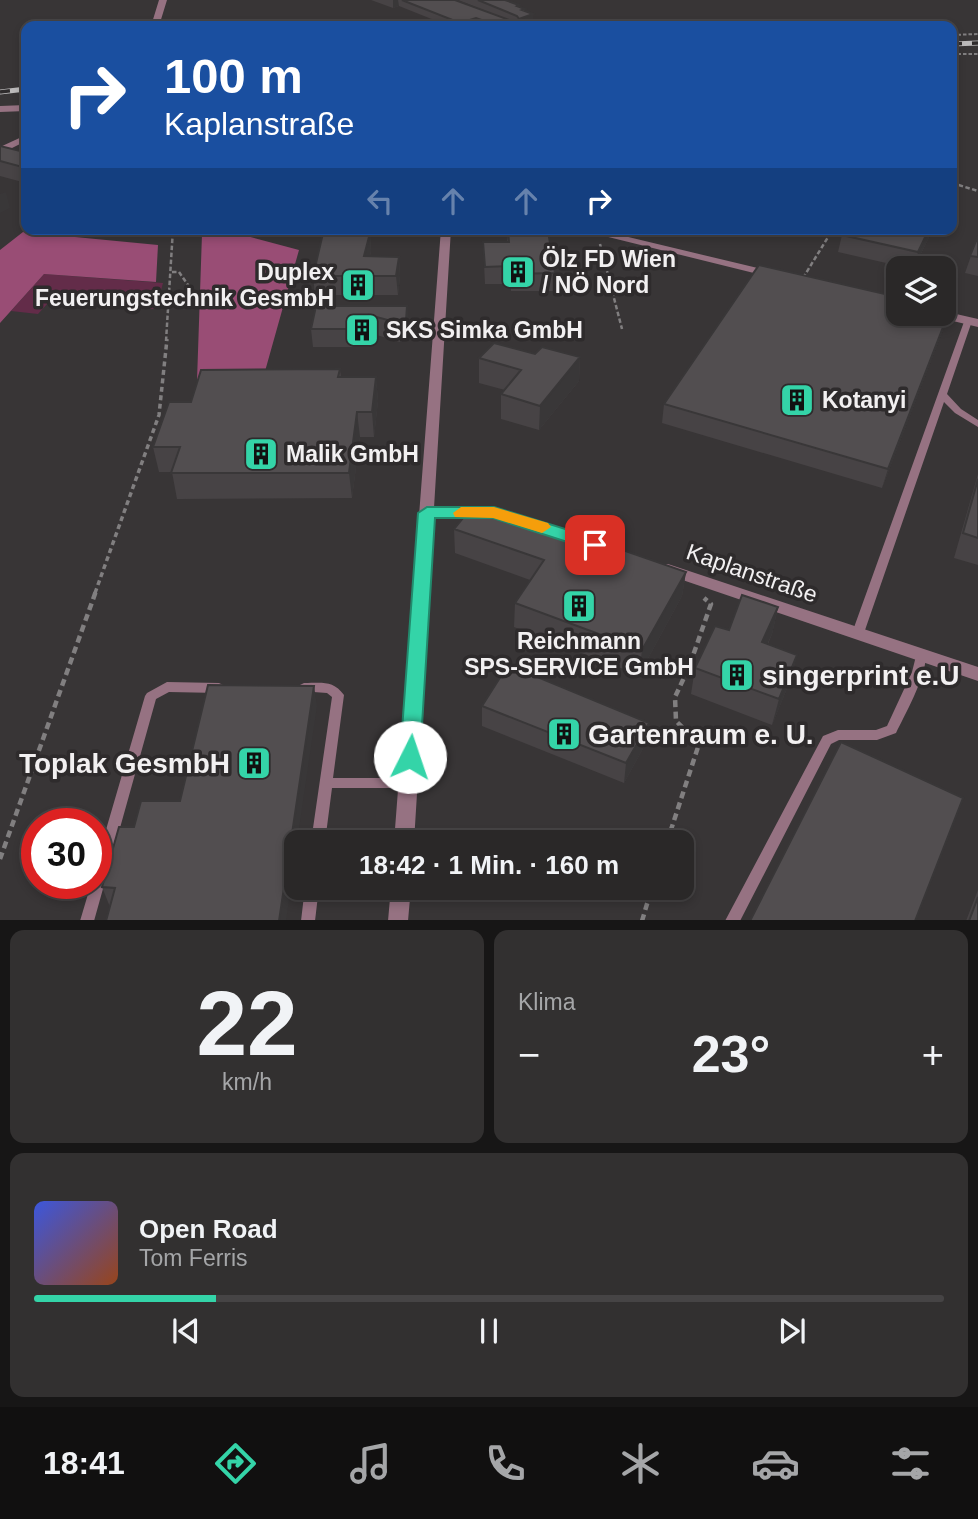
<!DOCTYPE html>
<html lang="de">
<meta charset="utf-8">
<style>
:root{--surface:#2a2828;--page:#323030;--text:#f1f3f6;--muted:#a5a6a8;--line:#464445;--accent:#34d4a8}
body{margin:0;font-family:Helvetica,sans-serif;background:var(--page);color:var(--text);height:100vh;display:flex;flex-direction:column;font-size:26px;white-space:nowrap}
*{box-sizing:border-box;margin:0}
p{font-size:23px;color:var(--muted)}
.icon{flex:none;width:38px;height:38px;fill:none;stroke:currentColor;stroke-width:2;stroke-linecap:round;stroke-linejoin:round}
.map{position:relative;height:920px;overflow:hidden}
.side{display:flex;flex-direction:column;gap:10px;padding:10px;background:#171616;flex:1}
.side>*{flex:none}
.banner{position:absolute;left:21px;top:21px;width:936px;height:214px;border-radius:14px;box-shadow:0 4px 10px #0003,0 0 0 2px var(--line);background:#1a4fa0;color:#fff;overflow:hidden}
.controls{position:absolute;left:886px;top:256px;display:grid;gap:14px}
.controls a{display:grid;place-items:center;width:70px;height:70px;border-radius:14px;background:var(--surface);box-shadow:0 4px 10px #0003,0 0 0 2px var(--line);font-size:35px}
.speed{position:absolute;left:21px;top:808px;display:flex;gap:14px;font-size:35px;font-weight:700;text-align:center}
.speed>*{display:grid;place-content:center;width:91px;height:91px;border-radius:50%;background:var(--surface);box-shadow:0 4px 10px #0003,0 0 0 2px var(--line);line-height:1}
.speed .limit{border:10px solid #d22;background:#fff;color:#111}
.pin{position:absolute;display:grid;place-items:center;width:60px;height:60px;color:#fff;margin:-30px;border-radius:14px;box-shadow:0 4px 10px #0006}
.me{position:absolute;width:77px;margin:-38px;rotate:4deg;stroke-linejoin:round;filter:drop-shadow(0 0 5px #0008)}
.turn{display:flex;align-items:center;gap:24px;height:147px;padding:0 28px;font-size:32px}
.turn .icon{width:91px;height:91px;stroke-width:2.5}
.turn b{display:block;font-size:49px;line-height:60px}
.lanes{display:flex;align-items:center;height:66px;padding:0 28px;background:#0003;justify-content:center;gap:35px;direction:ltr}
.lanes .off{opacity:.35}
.big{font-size:52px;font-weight:700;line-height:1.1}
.side .widget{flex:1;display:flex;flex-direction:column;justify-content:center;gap:10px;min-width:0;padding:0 24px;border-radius:14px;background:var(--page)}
.side .dial{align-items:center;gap:0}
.dial b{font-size:91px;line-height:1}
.song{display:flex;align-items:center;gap:21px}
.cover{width:84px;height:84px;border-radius:10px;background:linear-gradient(135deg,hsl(230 70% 55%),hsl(20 70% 35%))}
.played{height:7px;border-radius:4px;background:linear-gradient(90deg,var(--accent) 20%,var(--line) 20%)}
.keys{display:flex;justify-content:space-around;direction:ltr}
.heat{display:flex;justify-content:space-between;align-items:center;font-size:38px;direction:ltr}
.side .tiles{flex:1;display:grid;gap:10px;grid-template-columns:1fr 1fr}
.widget:last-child{grid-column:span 2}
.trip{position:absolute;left:284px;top:830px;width:410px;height:70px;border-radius:14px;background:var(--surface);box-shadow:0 4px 10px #0003,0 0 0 2px var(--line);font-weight:700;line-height:70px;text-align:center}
.dock{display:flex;height:112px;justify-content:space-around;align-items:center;background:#111010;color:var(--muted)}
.dock .icon{width:49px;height:49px}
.dock .active{color:var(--accent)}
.dock b{font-size:32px;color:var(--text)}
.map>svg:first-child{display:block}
</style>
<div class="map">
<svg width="978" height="921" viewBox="0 0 978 921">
<rect width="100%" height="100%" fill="#383536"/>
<!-- green -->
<path fill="#632c49" d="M44,274L163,283L156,309L48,303L38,314L11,311Z"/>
<!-- water -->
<path fill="#994d75" d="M211,229H221L299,250L262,382L197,381L202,234Z
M23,232L158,245L156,282L44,274L0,323V250Z"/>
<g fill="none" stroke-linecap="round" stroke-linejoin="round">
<!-- path-far3 -->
<path stroke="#817f80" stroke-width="2" stroke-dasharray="3.5 2" stroke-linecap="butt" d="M952,35L978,34
M952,54H978"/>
<!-- path-far2 -->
<path stroke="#817f80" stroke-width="2.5" stroke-dasharray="4.5 2.5" stroke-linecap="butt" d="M952,183L978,191
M600,244L622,329
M172,272H179L204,308
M803,278L833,229
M166,341L173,229"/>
<!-- path-far1 -->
<path stroke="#817f80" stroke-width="3.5" stroke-dasharray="5 3.5" stroke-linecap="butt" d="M95,593L159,415L167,339"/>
<!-- path -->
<path stroke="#817f80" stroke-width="4.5" stroke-dasharray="7 4.5" stroke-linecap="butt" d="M667,842L699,744L676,721L675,697L689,667L711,604L704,598
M0,859L96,591
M642,921L652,887"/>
<!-- service -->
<path fill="#967282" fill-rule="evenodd" d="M965,319H968L972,321L947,394L961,409L978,420V427L955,413L944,402L864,633L862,636L858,637L854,636L852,633Z
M921,651L925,652C930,670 905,714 896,733L877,740H839L831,744L740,921H725L823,736L838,730H876L887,726L912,672L917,652Z
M167,682L219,683L223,685L225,688L223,691L219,693L169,692L156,699L94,921H80L91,884H96V864L145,696L147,693Z
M304,683C322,683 333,680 344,695L333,778H408L413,779L414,783L413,787L408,788H332L325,842H311L332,697L327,693L300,691L298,688L300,685Z
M305,887H319L315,921H301Z"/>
<!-- minor -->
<path fill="#967282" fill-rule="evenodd" d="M159,0H167L159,26H151Z
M26,105V111L0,112V106Z
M26,135V141L0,154V147Z
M441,229H451L434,508L494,507L584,535L587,539L584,543L579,544L493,517L434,518L414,842H394Z
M576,229H595L774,272L780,275L774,278Z
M943,311L978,319V327L932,316L930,313H943Z
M668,564L978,667V681L662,573L660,569L662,565Z
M391,887H411L408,921H388Z"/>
<!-- rail casing -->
<g stroke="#bcbabb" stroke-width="5">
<path id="rail" d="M952,44L978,43
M0,92L26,89"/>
</g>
<!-- rail -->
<use href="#rail" stroke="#2e2b2c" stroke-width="3.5" stroke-dasharray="10" stroke-linecap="butt"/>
</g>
<!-- wall -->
<path fill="#474345" d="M371,0H455L488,12L458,0H505L519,5V7L525,9V11L533,22L520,26L512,21V26H449L399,6L393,8Z
M0,146L24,152L26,151V183L0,176Z
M933,229L914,268H908L838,252L842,235Z
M508,231L555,273L554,291H511V284H485L483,242H507Z
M358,233H370L371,251L370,256L399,257L400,276L398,295H315L313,276Z
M978,236V276L965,273Z
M407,306L408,324L407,339L400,342L370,333L369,347H313L311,329Z
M950,309L944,327L882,488L662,423L664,404Z
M535,354L580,357L579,381L539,430L501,419V394L505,390L479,383V358Z
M340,369L341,377H376L378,401L374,437H360L352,498L177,499L172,472H159L153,447L191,402Z
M978,474V565L954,558Z
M485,513L686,572L682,596L639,675L514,627L515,603L530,580L455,553L454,529Z
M778,607L772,634L768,644L797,655L790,681L772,725L691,694L695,668L729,630Z
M317,706L110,907L102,887L134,827L180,801Z
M482,706L646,743L624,783L482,726Z
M978,890V921H966Z"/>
<!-- shaded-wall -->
<path fill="#393738" d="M393,0H398L399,6L393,8Z
M525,9V17L533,14V22L518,26L519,19L522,10Z
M476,18V26H460V23Z
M512,21V26H496V25Z
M6,192L10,208L0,213V194Z
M337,229H362L335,251L333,233Z
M929,229H933L914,268L918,252Z
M370,233L371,251L366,275L364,256Z
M399,257L400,276L398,295L396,276Z
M407,306L408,324L407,339L400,342L399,323Z
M950,309L944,327L882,488L888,469Z
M369,315L370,333L369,347L368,329Z
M580,357L579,381L539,430L540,406Z
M376,377L378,401L374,437L372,412Z
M357,412L360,437L352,498L349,473Z
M686,572L682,596L639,675L642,650Z
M778,607L772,634L756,668L762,642Z
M797,655L790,681L772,725L779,699Z
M314,686L317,706L297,842H296V853L286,921H279Z
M649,723L646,743L624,783L626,763Z"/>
<!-- building -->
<path fill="#524e50" stroke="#393738" stroke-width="2" d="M402,0H455L512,21L496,25L476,18L460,23Z
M478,0H505L519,5L517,6L525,9L522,10L533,14L519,19L517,16Z
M0,146L24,152L26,151V168L0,161Z
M324,229H337L333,233H370L364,256L399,257L396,276H313Z
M846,229H929L918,252L842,235Z
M508,231H548L555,273L512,274L511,266L485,267L483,242H509Z
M978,236V257L970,256Z
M759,265L898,297V313H943V308L950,309L888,469L664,404Z
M316,306H407L406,321L399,323L369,315L368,329H311Z
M494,343L535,354L542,347L580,357L540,406L501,394L521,370L479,358Z
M340,369L338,377H376L372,412H357L349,473H171L180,447H153L169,402H191L201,370Z
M978,479V538L963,533Z
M471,508L485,513L487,510L541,529L562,534L565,530L686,572L642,650L515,603L544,560L454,529Z
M742,595L778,607L762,642L797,655L779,699L695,668L715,626L729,630Z
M508,665L649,723L626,763L482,706Z
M208,685L314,686L279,921H106L115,888L102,887L119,827H134L141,801H180Z
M841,742L963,798L915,921H750Z
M978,897V921H969Z"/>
<!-- route -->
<path fill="#34d4a8" stroke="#228a6d" stroke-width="2" d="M427,507H494L601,540L604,545L595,551L493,518H435L420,757L417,763L410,765L403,763L400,757L418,513Z"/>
<!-- slow -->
<path fill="#f59e0b" d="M461,507H494L548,523L551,527L542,533L493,518L455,517L453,513Z"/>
<!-- icons -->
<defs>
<g id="building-square" transform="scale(1.75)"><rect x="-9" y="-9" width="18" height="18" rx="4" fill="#34d4a8" stroke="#2e2b2c"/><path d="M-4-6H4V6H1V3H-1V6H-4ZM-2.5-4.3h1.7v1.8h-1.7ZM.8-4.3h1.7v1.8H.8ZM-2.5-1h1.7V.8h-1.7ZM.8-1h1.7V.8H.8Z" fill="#111"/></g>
</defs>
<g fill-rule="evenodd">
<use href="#building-square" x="518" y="272"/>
<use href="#building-square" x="358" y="285"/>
<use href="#building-square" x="362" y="330"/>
<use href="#building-square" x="797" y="400"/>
<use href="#building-square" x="261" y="454"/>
<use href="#building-square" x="579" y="606"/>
<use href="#building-square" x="737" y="675"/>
<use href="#building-square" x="564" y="734"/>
<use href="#building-square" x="254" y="763"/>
</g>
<g text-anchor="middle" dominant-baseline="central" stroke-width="7" stroke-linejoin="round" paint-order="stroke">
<!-- poi labels -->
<g font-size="23" font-weight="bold" fill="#f2f0f1" stroke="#2e2b2c" text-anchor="start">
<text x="542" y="259">Ölz FD Wien<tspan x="542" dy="26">/ NÖ Nord</tspan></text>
<text x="334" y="272" text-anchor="end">Duplex<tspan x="334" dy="26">Feuerungstechnik GesmbH</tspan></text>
<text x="386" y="330">SKS Simka GmbH</text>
<text x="822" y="400">Kotanyi</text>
<text x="286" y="454">Malik GmbH</text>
<text x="579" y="641" text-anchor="middle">Reichmann<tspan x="579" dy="26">SPS-SERVICE GmbH</tspan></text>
</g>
<!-- street labels -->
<g font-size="23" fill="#f2f0f1" stroke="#2e2b2c">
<text transform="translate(752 573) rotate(19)">Kaplanstraße</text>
</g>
<!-- near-poi labels -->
<g font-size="28" font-weight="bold" fill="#f2f0f1" stroke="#2e2b2c" text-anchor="start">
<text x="762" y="675">singerprint e.U</text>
<text x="588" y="734">Gartenraum e. U.</text>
<text x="230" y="763" text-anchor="end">Toplak GesmbH</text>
</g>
</g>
</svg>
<div class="controls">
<a><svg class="icon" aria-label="layers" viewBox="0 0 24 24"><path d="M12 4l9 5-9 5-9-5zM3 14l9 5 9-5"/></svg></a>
</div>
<div class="speed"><div class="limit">30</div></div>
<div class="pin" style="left:595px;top:545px;background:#d93025"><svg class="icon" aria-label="arrive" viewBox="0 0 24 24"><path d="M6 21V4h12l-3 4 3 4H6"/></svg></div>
<svg class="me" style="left:410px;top:757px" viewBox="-20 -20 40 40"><circle r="19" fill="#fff"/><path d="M0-13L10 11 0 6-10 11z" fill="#34d4a8"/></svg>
<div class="trip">18:42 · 1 Min. · 160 m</div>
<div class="banner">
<div class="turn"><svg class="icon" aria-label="right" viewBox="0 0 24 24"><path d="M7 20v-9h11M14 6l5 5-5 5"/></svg><div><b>100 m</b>Kaplanstraße</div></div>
<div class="lanes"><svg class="icon off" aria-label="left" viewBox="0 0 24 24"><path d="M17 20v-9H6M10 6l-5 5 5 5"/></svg><svg class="icon off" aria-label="ahead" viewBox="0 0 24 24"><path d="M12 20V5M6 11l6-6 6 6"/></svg><svg class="icon off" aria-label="ahead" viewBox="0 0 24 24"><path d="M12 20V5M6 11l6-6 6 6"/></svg><svg class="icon" aria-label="right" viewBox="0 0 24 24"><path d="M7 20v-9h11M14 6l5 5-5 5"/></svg></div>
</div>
</div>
<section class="side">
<div class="tiles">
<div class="widget dial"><b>22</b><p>km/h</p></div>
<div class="widget"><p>Klima</p>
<div class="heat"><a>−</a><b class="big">23°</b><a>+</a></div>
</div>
<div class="widget">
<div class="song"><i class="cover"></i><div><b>Open Road</b><p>Tom Ferris</p></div></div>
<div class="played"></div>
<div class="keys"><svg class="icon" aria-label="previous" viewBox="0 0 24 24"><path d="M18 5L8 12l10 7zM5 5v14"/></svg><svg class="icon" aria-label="pause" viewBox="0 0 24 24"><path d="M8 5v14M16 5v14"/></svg><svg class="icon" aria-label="next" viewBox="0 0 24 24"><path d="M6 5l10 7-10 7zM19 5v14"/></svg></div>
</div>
</div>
</section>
<nav class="dock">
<b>18:41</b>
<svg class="icon active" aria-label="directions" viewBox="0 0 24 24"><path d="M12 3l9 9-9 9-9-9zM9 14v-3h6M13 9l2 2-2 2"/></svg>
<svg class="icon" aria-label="music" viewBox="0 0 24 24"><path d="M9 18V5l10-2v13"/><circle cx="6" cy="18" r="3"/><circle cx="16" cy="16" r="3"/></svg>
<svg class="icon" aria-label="phone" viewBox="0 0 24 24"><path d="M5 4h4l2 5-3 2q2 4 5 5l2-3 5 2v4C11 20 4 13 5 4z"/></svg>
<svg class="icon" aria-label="climate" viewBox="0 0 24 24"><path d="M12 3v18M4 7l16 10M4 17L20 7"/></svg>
<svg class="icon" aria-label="car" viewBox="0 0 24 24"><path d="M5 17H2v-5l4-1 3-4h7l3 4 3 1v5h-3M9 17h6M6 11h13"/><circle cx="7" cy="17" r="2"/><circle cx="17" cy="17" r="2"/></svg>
<svg class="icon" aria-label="filters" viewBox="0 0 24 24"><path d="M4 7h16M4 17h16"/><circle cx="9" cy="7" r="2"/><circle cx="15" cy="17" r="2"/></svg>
</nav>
